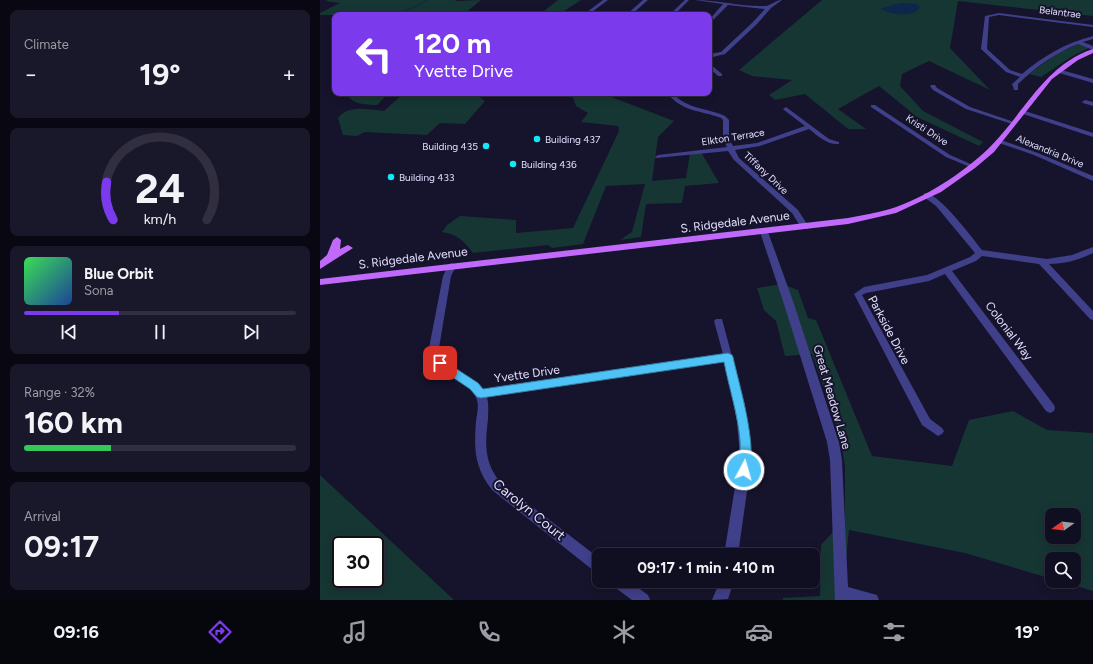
<!DOCTYPE html>
<meta charset="utf-8">
<style>
:root{--surface:#100e21;--page:#19172a;--text:#f1f3f6;--muted:#9c9ca5;--line:#302e3f;--accent:#7c3aed}
body{margin:0;font-family:Figtree,sans-serif;background:var(--page);color:var(--text);height:100vh;display:flex;flex-direction:column;font-size:15px;white-space:nowrap}
*{box-sizing:border-box;margin:0}
p{font-size:13px;color:var(--muted)}
.icon{flex:none;width:22px;height:22px;fill:none;stroke:currentColor;stroke-width:2;stroke-linecap:round;stroke-linejoin:round}
.map{position:relative;flex:1;overflow:hidden}
.details{display:flex;flex-direction:column;gap:10px;padding:10px;background:#090812;width:320px}
.details>*{flex:none}
.guide{position:absolute;left:12px;top:12px;width:380px;height:84px;border-radius:8px;box-shadow:0 2px 10px #0003,0 0 0 1px var(--line);background:#7c3aed;color:#fff;overflow:hidden}
.needle{width:26px;rotate:256deg}
.fabs{position:absolute;left:725px;top:508px;display:grid;gap:8px}
.fabs a{display:grid;place-items:center;width:36px;height:36px;border-radius:8px;background:var(--surface);box-shadow:0 2px 10px #0003,0 0 0 1px var(--line);font-size:20px}
.speed{position:absolute;left:12px;top:536px;display:flex;gap:8px;font-size:20px;font-weight:700;text-align:center}
.speed>*{display:grid;place-content:center;width:52px;height:52px;border-radius:50%;background:var(--surface);box-shadow:0 2px 10px #0003,0 0 0 1px var(--line);line-height:1}
.speed .limit{border:2px solid #111;border-radius:6px;background:#fff;color:#111}
.pin{position:absolute;display:grid;place-items:center;width:34px;height:34px;color:#fff;margin:-17px;border-radius:8px;box-shadow:0 2px 6px #0006}
.me{position:absolute;width:44px;margin:-22px;rotate:6deg;stroke-linejoin:round;filter:drop-shadow(0 0 3px #0008)}
.turn{display:flex;align-items:center;gap:14px;height:84px;padding:0 16px;font-size:18px}
.turn .icon{width:52px;height:52px;stroke-width:2.5}
.turn b{display:block;font-size:28px;line-height:34px}
.big{font-size:30px;font-weight:700;line-height:1.1}
.details .widget{flex:1;display:flex;flex-direction:column;justify-content:center;gap:6px;min-width:0;padding:0 14px;border-radius:8px;background:var(--page)}
.details .dial{align-items:center;gap:0}
.dial svg{height:104px;overflow:visible;fill:none;stroke:var(--line);stroke-width:7;stroke-linecap:round;text-anchor:middle}
.dial text{fill:var(--text);stroke:none}
.song{display:flex;align-items:center;gap:12px}
.cover{width:48px;height:48px;border-radius:6px;background:linear-gradient(135deg,hsl(130 70% 55%),hsl(220 70% 35%))}
.played{height:4px;border-radius:2px;background:linear-gradient(90deg,var(--accent) 35%,var(--line) 35%)}
.keys{display:flex;justify-content:space-around;direction:ltr}
.heat{display:flex;justify-content:space-between;align-items:center;font-size:22px;direction:ltr}
.charge{height:6px;border-radius:3px;background:linear-gradient(90deg,#34c759 32%,var(--line) 0)}
.trip{position:absolute;left:272px;top:548px;width:228px;height:40px;border-radius:8px;background:var(--surface);box-shadow:0 2px 10px #0003,0 0 0 1px var(--line);font-weight:700;line-height:40px;text-align:center}
.tab-bar{display:flex;height:64px;justify-content:space-around;align-items:center;background:#06060d;color:var(--muted)}
.tab-bar .icon{width:28px;height:28px}
.tab-bar .current{color:var(--accent)}
.tab-bar b{font-size:18px;color:var(--text)}
main{display:flex;flex:1;min-height:0}
.map>svg:first-child{display:block}
</style>
<main>
<section class="details">
<div class="widget"><p>Climate</p>
<div class="heat"><a>−</a><b class="big">19°</b><a>+</a></div>
</div>
<div class="widget dial"><svg viewBox="0 0 100 80">
<path d="M14 69A42 42 0 1 1 86 69"/>
<path d="M14 69A42 42 0 0 1 9 40" stroke="#7c3aed"/>
<text x="50" y="56" font-size="32" font-weight="700">24</text>
<text x="50" y="72" font-size="11">km/h</text>
</svg></div>
<div class="widget">
<div class="song"><i class="cover"></i><div><b>Blue Orbit</b><p>Sona</p></div></div>
<div class="played"></div>
<div class="keys"><svg class="icon" aria-label="previous" viewBox="0 0 24 24"><path d="M18 5L8 12l10 7zM5 5v14"/></svg><svg class="icon" aria-label="pause" viewBox="0 0 24 24"><path d="M8 5v14M16 5v14"/></svg><svg class="icon" aria-label="next" viewBox="0 0 24 24"><path d="M6 5l10 7-10 7zM19 5v14"/></svg></div>
</div>
<div class="widget"><p>Range · 32%</p><b class="big">160 km</b><div class="charge"></div></div>
<div class="widget"><p>Arrival</p><b class="big">09:17</b></div>
</section>
<div class="map">
<svg width="773" height="600" viewBox="0 0 773 600">
<rect width="100%" height="100%" fill="#16132c"/>
<!-- green -->
<path fill="#163634" fill-rule="evenodd" d="M8,0H136L135,1L161,0L143,15H0V13L20,3L5,1Z
M238,0H261L238,15H219Z
M502,0H773V16L638,1L630,48L670,90L609,61L582,74L580,86L603,111L663,142L659,146L597,117L559,86L518,109L546,129H528L485,94L455,100L449,95L472,80L432,76L419,70Z
M758,44L769,48L751,57L721,77L709,74L738,53Z
M26,93H69L57,105C46,105 31,104 26,93Z
M84,93H155L165,101L145,124L120,123L107,135L45,132L37,136L23,135L18,118C29,104 49,110 64,111Z
M249,93H281L354,121L338,137L332,181L366,178L370,153L381,152L399,183L365,186L362,203L326,204L321,237L300,240L312,232L325,184L286,186L263,244L232,248L228,245L153,253C144,241 137,234 122,232L127,225L140,216L196,220V233L253,228L299,131L298,126L261,122L268,113L256,106L252,95Z
M462,284L478,290L488,318L496,320L552,456L632,466L649,420L693,411L727,430L773,433V591L739,581H754V559H732V579L645,553L529,530L522,600H463V598L500,596L501,545L525,519V466L520,436L492,354L465,356L456,321L444,310L437,288ZM732,515H754V537H732Z
M0,475L134,600H0ZM21,545H55V579H21Z"/>
<!-- water -->
<path fill="#0d264b" d="M582,3L597,4L600,7C594,19 570,14 560,9L575,4Z"/>
<g fill="none" stroke-linecap="round" stroke-linejoin="round">
<!-- stream -->
<path stroke="#0d264b" stroke-width="1" d="M38,15C45,11 52,13 60,13C78,13 92,11 107,0"/>
<!-- minor -->
<path fill="#403f8a" fill-rule="evenodd" d="M283,0H288L268,15H263Z
M323,0H328L311,15H306Z
M365,0H369L354,15H349Z
M375,0C398,0 423,7 445,6C451,6 455,0 462,0L451,8L437,24L405,54L389,58V54L401,52L433,22L445,9L408,5L389,24V20L403,4Z
M679,13L773,25V27L679,15L669,17L667,49L690,70L702,74C723,56 746,43 773,36V39L763,42L773,46V50L758,44C735,53 716,67 698,84V90H694L692,84L700,77L686,72L661,49L665,16Z
M389,63L402,74V76H398L389,68Z
M738,69L773,79V83L736,72L735,71Z
M611,85H615L617,88L650,107L697,123L692,124L646,109L613,90L610,86Z
M347,93H353C366,109 387,108 405,116L409,120V139L413,146L437,143L485,126L464,110L463,109L466,107L509,139L519,142V144C507,145 498,136 489,129L440,146L415,150L419,158L478,210L489,227L488,229H482L472,213L414,160L408,151L336,158L335,157L338,155L407,147L403,139V120L401,118C380,110 362,112 347,93Z
M765,100L773,102V106L763,103L762,102Z
M551,105H555L630,155L655,166L652,168L650,167L626,157L551,107Z
M702,110L773,133V137L700,113V111Z
M678,139L718,153L773,176V181L714,155L676,142V140Z
M604,193C618,191 653,239 662,250L727,259L752,255L773,247V253C759,260 744,264 729,264L773,311V320L770,319L719,264L662,256L656,261L632,271L734,405L735,408L734,411L730,413L726,411L625,274L609,281L546,293L542,295L610,419L622,428L624,431L622,434L618,436L602,425L534,294L544,287L607,275L650,257L655,253L616,206L604,197Z
M441,230H444L448,232L473,301L519,442L522,460L528,587L557,595L559,600H515L510,460L507,442L463,301L440,232Z
M132,263L136,266L131,276L119,348C124,373 150,371 163,389L403,354L394,321L396,319H402L425,405L432,456L418,555H404L420,456L417,422L405,361L167,397C169,405 168,412 168,419C165,444 164,462 180,482L279,558V573L274,571L172,490C154,467 154,449 156,421C157,414 159,406 157,400C149,376 116,382 109,348L123,276L129,264Z
M291,581H309L328,595L330,600H312L293,586Z
M400,581H414L408,599L392,600Z"/>
<!-- major -->
<path fill="#c069fb" fill-rule="evenodd" d="M773,49V53L758,60L732,79L674,152L655,168L621,192L576,213L528,224L0,285V279L528,218C542,215 556,213 570,209C603,199 643,173 668,149C703,115 724,65 773,49Z
M17,237L21,240L20,249L28,245L33,248L0,269V261L7,255L13,240Z"/>
</g>
<!-- route -->
<path fill="#4fc3f7" stroke="#337fa1" d="M408,353L412,355L413,357C419,385 439,449 428,474L424,476L420,474C417,468 421,450 420,441C418,414 409,388 404,362L161,398L157,397L150,389L116,366L115,363L116,360H123L158,383L163,389Z"/>
<!-- markers -->
<g fill="#11e8f8" stroke="#16132c" stroke-width="1.5">
<circle cx="217" cy="139" r="4"/>
<circle cx="166" cy="146" r="4"/>
<circle cx="193" cy="164" r="4"/>
<circle cx="71" cy="177" r="4"/>
</g>
<g text-anchor="middle" dominant-baseline="central" stroke-width="4" stroke-linejoin="round" paint-order="stroke">
<!-- far-street labels -->
<g font-size="10" fill="#e2dffe" stroke="#16132c">
<text transform="translate(740 12) rotate(7)">Belantrae</text>
<text transform="translate(607 130) rotate(33)">Kristi Drive</text>
<text transform="translate(413 137) rotate(-9)">Elkton Terrace</text>
<text transform="translate(730 151) rotate(22)">Alexandria Drive</text>
<text transform="translate(446 173) rotate(43)">Tiffany Drive</text>
</g>
<!-- far-poi labels -->
<g font-size="10" fill="#e2dffe" stroke="#16132c" text-anchor="start">
<text x="225" y="139">Building 437</text>
<text x="158" y="146" text-anchor="end">Building 435</text>
<text x="201" y="164">Building 436</text>
<text x="79" y="177">Building 433</text>
</g>
<!-- street labels -->
<g font-size="12" fill="#e2dffe" stroke="#16132c">
<text transform="translate(415 222) rotate(-7)">S. Ridgedale Avenue</text>
<text transform="translate(93 258) rotate(-7)">S. Ridgedale Avenue</text>
<text transform="translate(569 330) rotate(62)">Parkside Drive</text>
<text transform="translate(689 331) rotate(53)">Colonial Way</text>
<text transform="translate(207 374) rotate(-8)">Yvette Drive</text>
<text transform="translate(512 397) rotate(74)">Great Meadow Lane</text>
</g>
<!-- near-street labels -->
<g font-size="14" fill="#e2dffe" stroke="#16132c">
<text transform="translate(209 510) rotate(39)">Carolyn Court</text>
</g>
</g>
</svg>
<div class="fabs">
<a><svg class="needle" viewBox="-14 -14 28 28"><path d="M0-13l5 13h-10z" fill="#e53935"/><path d="M0 13l5-13h-10z" fill="#9c9ca5"/></svg></a>
<a><svg class="icon" aria-label="search" viewBox="0 0 24 24"><circle cx="10" cy="10" r="6"/><path d="M15 15l6 6"/></svg></a>
</div>
<div class="speed"><div class="limit">30</div></div>
<div class="pin" style="left:120px;top:363px;background:#d93025"><svg class="icon" aria-label="arrive" viewBox="0 0 24 24"><path d="M6 21V4h12l-3 4 3 4H6"/></svg></div>
<svg class="me" style="left:424px;top:470px" viewBox="-20 -20 40 40"><circle r="17" fill="#4fc3f7" stroke="#fff" stroke-width="3"/><path d="M0-11L8 9 0 5-8 9z" fill="#fff"/></svg>
<div class="trip">09:17 · 1 min · 410 m</div>
<div class="guide">
<div class="turn"><svg class="icon" aria-label="left" viewBox="0 0 24 24"><path d="M17 20v-9H6M10 6l-5 5 5 5"/></svg><div><b>120 m</b>Yvette Drive</div></div>
</div>
</div>
</main>
<nav class="tab-bar">
<b>09:16</b>
<svg class="icon current" aria-label="directions" viewBox="0 0 24 24"><path d="M12 3l9 9-9 9-9-9zM9 14v-3h6M13 9l2 2-2 2"/></svg>
<svg class="icon" aria-label="music" viewBox="0 0 24 24"><path d="M9 18V5l10-2v13"/><circle cx="6" cy="18" r="3"/><circle cx="16" cy="16" r="3"/></svg>
<svg class="icon" aria-label="phone" viewBox="0 0 24 24"><path d="M5 4h4l2 5-3 2q2 4 5 5l2-3 5 2v4C11 20 4 13 5 4z"/></svg>
<svg class="icon" aria-label="climate" viewBox="0 0 24 24"><path d="M12 3v18M4 7l16 10M4 17L20 7"/></svg>
<svg class="icon" aria-label="car" viewBox="0 0 24 24"><path d="M5 17H2v-5l4-1 3-4h7l3 4 3 1v5h-3M9 17h6M6 11h13"/><circle cx="7" cy="17" r="2"/><circle cx="17" cy="17" r="2"/></svg>
<svg class="icon" aria-label="filters" viewBox="0 0 24 24"><path d="M4 7h16M4 17h16"/><circle cx="9" cy="7" r="2"/><circle cx="15" cy="17" r="2"/></svg>
<b>19°</b>
</nav>
